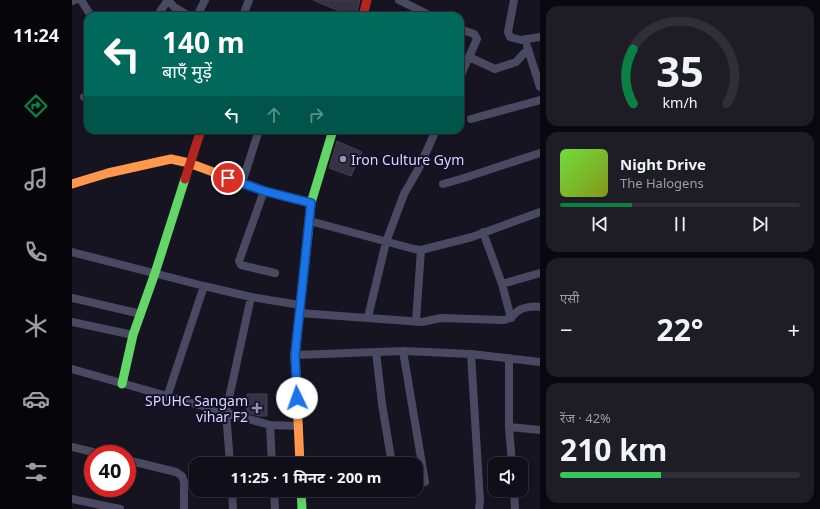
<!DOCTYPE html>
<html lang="hi">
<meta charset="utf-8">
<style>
:root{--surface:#100f19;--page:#1e1d26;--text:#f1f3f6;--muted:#9c9ca2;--line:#302f38;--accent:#0b8043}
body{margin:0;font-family:"Noto Sans","Noto Sans Devanagari",sans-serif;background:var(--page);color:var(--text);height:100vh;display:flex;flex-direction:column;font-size:15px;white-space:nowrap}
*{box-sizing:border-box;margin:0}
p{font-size:13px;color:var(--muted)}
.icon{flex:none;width:22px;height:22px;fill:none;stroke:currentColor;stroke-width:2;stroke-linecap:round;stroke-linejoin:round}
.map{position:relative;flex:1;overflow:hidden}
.panel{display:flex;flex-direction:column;gap:6px;padding:6px;background:#09080e;width:280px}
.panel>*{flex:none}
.guide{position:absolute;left:12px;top:12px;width:380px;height:122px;border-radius:12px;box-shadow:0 2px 6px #0003,0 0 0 1px var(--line);background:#00695c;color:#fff;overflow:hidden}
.fabs{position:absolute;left:416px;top:457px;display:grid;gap:8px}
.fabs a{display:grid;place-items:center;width:40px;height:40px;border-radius:8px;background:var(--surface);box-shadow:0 2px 6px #0003,0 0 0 1px var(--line);font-size:20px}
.speed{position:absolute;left:12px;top:445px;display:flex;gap:8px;font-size:20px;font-weight:700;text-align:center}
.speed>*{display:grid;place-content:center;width:52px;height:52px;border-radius:50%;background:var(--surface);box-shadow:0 2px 6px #0003,0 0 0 1px var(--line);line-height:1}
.speed .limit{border:6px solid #d22;background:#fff;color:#111}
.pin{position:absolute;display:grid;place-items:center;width:34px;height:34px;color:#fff;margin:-17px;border:2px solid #fff;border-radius:50%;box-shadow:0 1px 4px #0007}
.me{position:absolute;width:44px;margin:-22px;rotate:357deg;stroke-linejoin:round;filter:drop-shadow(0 0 3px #0008)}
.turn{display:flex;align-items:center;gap:14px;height:84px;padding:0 12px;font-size:18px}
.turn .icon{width:52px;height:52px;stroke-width:2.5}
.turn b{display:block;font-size:28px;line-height:34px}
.lanes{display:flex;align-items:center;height:38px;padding:0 12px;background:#0003;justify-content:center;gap:20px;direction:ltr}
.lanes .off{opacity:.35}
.big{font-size:30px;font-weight:700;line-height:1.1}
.panel .card{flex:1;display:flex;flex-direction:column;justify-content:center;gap:6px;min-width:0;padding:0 14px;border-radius:12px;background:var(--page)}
.panel .dial{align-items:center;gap:0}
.dial svg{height:104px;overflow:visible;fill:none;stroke:var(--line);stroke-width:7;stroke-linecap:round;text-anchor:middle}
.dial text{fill:var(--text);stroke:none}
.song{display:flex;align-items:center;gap:12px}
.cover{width:48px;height:48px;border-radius:6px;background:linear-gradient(135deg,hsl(100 70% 55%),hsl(70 70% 35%))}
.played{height:4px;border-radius:2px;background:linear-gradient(90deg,var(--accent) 30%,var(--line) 30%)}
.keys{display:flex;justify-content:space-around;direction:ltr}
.heat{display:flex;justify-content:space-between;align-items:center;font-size:22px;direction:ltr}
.charge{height:6px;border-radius:3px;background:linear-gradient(90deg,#34c759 42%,var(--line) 0)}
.trip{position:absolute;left:117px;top:457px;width:234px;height:40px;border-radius:12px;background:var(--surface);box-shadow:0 2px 6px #0003,0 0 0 1px var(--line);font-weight:700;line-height:40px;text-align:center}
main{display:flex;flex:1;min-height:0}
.dock{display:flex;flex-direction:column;width:72px;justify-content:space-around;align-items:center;background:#06060a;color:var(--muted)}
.dock .icon{width:28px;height:28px}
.dock .on{color:var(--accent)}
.dock b{font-size:18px;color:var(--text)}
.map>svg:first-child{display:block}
</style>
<main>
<nav class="dock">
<b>11:24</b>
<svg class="icon on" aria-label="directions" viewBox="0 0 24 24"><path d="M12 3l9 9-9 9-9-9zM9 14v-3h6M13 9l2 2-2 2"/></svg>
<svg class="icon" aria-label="music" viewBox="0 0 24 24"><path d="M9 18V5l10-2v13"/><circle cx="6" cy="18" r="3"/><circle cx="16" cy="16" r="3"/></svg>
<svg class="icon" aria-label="phone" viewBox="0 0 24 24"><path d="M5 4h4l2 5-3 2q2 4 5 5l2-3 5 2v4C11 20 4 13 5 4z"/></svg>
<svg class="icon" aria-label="climate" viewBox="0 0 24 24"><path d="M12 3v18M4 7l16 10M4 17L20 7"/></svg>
<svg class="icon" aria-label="car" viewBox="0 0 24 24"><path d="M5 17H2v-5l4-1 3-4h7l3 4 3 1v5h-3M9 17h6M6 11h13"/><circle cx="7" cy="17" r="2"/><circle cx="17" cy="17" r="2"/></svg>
<svg class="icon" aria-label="filters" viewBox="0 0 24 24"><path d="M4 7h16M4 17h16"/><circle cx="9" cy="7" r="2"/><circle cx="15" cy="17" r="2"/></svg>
</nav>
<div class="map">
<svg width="468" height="509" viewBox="0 0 468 509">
<rect width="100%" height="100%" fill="#161421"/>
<!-- building -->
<path fill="#343243" stroke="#433f54" d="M241,0H288L284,16H279Z
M265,141L290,152L279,176L257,168Z
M175,394H195V416H187L175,413Z"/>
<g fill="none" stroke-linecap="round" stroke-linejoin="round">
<!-- street -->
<path stroke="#4a4962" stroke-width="8" d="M9,0L19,16
M96,0L102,7L117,16
M327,0L359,16
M442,0L436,32L438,37L449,40L468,37
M0,1L3,0
M85,16L96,0
M125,16L133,0
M171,16L177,0
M388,29L402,34L405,39L388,77
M455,46L468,87
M397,57L423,69L444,62L456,49
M12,97L16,94
M399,119L468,100
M170,183L187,130
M371,184L392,178L468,153
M192,191L167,261L169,265L203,273
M238,221L342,249L349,250L400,237L468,212
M411,232L430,284L439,318
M0,252L132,286L179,297L228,305
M430,284L468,273
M0,298L69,314
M228,313L350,322L369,318L430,320C441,319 440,314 449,309C455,307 462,306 468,307
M296,317L314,242L332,194L347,168L364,130
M344,321L349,250
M0,322L61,335
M331,351L353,482
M304,352L310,404L320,464
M399,354L408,501L407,509
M223,355L331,351L399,354L468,362
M437,358V427L440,464
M0,369L198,425L200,464
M95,397L132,286
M198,425L227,426
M437,427L468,430
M0,447L29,454
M55,460L104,472L110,476L112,482V509
M158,464L154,412L179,297
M160,490L161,509
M202,490L203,509
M442,490L443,509
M0,499L48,509"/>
<!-- fast -->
<path stroke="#63d668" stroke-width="9" d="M236,233L239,203L261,130
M50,384L61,335L83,273L113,179
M229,490L230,509"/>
<!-- slow -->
<path stroke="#ff974d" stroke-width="9" d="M0,184L36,173L99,159L117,163L192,191L239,203
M228,464L223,355L236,233"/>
<!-- jam -->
<path stroke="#b3261e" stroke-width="9" d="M291,16L295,0
M113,179L129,130"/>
</g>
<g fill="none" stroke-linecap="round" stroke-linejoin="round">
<!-- route casing -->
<g stroke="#114b97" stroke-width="10">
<path id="route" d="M156,178L192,191L239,203L223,355L225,398"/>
</g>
<!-- route -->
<use href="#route" stroke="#1a73e8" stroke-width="7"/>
</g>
<!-- markers -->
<g fill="#9591b1" stroke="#130f26" stroke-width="1.5">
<circle cx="271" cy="159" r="4"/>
<path d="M183 402h4v4h4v4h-4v4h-4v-4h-4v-4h4z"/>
</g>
<g text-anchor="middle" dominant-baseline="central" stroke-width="4" stroke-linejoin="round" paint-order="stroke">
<!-- poi labels -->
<g font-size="14" fill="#d9d4ff" stroke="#130f26" text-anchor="start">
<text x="279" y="159">Iron Culture Gym</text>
<text x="176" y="400" text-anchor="end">SPUHC Sangam<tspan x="176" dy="16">vihar F2</tspan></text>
</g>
</g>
</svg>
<div class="fabs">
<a><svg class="icon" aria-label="sound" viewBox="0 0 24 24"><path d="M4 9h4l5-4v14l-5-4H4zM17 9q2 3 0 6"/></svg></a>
</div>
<div class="speed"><div class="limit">40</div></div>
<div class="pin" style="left:156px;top:178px;background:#d93025"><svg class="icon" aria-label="arrive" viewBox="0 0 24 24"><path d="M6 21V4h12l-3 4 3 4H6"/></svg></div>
<svg class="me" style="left:225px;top:398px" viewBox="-20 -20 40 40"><circle r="19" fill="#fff"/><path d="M0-13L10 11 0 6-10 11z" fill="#1a73e8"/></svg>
<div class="trip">11:25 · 1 मिनट · 200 m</div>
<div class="guide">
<div class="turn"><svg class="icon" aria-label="left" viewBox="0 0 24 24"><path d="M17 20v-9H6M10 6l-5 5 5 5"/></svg><div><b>140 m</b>बाएँ मुड़ें</div></div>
<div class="lanes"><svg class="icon" aria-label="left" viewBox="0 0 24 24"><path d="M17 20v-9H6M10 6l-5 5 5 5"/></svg><svg class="icon off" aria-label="ahead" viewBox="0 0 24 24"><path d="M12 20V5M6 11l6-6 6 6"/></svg><svg class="icon off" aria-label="right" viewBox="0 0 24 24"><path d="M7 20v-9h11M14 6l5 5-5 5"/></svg></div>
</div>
</div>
<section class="panel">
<div class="card dial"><svg viewBox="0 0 100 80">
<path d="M14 69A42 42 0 1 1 86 69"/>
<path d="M14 69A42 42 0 0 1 14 27" stroke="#0b8043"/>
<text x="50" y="56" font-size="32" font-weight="700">35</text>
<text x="50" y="72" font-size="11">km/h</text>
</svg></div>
<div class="card">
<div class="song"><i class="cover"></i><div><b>Night Drive</b><p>The Halogens</p></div></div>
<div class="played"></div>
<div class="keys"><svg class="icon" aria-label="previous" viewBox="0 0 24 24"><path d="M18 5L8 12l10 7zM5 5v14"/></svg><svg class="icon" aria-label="pause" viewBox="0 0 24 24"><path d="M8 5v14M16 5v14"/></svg><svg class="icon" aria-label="next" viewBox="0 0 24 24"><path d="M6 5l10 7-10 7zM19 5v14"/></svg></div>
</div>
<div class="card"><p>एसी</p>
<div class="heat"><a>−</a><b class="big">22°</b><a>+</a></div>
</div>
<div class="card"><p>रेंज · 42%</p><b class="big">210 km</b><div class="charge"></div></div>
</section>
</main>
